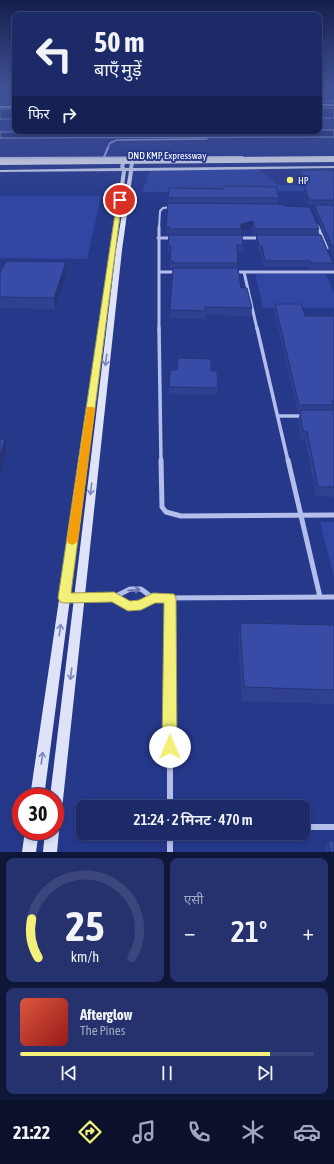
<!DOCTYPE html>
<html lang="hi">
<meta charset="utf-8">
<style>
:root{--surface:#1c2a68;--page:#25326e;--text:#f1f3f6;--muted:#a0a7c0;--line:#3a467c;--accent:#f3f079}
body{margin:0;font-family:"Asap Condensed","Noto Sans Devanagari",sans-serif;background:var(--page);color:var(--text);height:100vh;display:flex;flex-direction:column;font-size:15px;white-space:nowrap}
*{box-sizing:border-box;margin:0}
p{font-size:13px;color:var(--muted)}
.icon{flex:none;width:22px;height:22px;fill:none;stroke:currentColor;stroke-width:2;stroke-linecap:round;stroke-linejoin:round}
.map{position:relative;height:852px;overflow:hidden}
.panel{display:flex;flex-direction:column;gap:6px;padding:6px;background:#0f1739;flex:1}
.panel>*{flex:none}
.banner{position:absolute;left:12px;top:12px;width:310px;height:122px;border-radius:8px;box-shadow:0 2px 6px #0003,0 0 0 1px var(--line);background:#1c2a68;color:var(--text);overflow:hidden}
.speed{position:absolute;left:12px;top:788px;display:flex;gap:8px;font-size:20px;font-weight:700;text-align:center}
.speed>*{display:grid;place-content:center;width:52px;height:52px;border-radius:50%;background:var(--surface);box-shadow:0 2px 6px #0003,0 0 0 1px var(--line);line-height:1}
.speed .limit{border:6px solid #d22;background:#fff;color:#111}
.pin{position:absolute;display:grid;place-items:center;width:34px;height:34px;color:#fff;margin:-17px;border:2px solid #fff;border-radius:50%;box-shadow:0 1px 4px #0007}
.me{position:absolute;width:44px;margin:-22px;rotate:0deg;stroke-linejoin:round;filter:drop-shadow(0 0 3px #0008)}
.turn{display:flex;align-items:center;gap:14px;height:84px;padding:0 16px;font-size:18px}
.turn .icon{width:52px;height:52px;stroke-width:2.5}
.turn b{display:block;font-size:28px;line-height:34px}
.then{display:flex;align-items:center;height:38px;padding:0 16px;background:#0003;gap:8px;font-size:15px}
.big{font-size:30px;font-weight:600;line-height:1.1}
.panel .tile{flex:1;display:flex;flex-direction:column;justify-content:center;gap:6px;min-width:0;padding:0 14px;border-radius:8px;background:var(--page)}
.panel .dial{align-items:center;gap:0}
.dial svg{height:104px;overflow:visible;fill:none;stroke:var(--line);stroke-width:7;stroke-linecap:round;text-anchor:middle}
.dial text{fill:var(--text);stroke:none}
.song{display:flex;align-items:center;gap:12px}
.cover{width:48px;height:48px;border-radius:6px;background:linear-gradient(135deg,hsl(10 70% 55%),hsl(0 70% 35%))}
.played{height:4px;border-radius:2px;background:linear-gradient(90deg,var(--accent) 85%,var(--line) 85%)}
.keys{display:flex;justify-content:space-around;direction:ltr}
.heat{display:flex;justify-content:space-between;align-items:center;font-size:22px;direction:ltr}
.panel .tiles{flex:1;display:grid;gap:6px;grid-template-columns:1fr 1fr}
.tile:last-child{grid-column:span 2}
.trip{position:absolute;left:76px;top:800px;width:234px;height:40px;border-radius:8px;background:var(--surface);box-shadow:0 2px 6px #0003,0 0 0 1px var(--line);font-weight:600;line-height:40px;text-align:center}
.menu{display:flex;height:64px;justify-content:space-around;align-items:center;background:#0b112a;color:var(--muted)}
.menu .icon{width:28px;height:28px}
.menu .active{color:var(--accent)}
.menu b{font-size:18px;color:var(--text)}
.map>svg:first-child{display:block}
</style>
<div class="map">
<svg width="334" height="852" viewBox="0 0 334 852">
<rect width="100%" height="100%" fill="#26388a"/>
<!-- green -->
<path fill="#3146a2" d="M151,168H257L278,185L334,184V191L142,192Z
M0,196H101L87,259L0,258Z
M255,274H326L334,294V308H263Z
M320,522H334V577Z"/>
<!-- water -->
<path fill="#1b286b" stroke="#a9b6ea" d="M319,89H334V101L319,102Z
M319,108H334V118H319Z
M0,109H15V119H0Z
M319,130H334V137L0,138V132Z"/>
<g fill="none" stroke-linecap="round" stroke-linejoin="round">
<!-- street-far5 -->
<path stroke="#b4beea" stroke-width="1.5" d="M107,149L110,143L117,140L207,139"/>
<!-- street-far4 -->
<path stroke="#b4beea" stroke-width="2" d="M104,157L108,148
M317,225L318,228
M159,228L160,211L163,208L172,207"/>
<!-- street-far3 -->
<path stroke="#b4beea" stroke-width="3" d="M159,227V329
M318,227L327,248
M158,238H172
M237,238H260
M159,272H176
M235,272H334
M244,272L257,329"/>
<!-- street-far2 -->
<path stroke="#b4beea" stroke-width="3.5" d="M159,328L161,461
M257,328L288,461
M278,416H304"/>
<!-- street-far1 -->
<path stroke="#b4beea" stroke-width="5" d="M161,460L162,507L166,512L181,516L334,515
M288,460L320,597
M114,597C131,608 136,608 153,598L334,597
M66,598L114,597L130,589H141L153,598
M170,598V631"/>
<!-- street -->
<path stroke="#b4beea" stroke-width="6" d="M170,630V807
M303,827H334
M170,833V852"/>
<!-- secondary -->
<path fill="#dfe3f8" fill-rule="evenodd" d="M319,104H334V106H319Z
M0,106H15V108H0Z
M243,156L244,158L135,159L133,168L334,166V168L133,171L122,250L62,809L60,814L55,816V797H50L116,250L129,171H126L44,797H30L122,171L0,172V170L121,168L120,167L122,159H0V157ZM127,159H131L129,168H126L124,167Z
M55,825L57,826L59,831L57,852H43L45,831H55Z
M25,831H39L36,852H22Z"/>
<!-- highway-bridge -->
<path stroke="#fff" stroke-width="6" d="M0,162L334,159"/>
</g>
<!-- wall -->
<path fill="#2f4090" d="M300,170L334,173V257L314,210V205H309L300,175Z
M224,186L279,198L278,204L319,229L318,235H254L252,228L241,230V235L243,245V251H237V268L241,288L252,308L251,316L205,315V319L170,318L173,268H170V252H168L169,233H166L168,198L224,189Z
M256,235L334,261V269H310L309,267H264L261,252H258L256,241Z
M66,262L67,272L55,309L0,308V273Z
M275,304L305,316H334V408L332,409V410H334V497L316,496L305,440H301L298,421L300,413H298L274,311Z
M211,371L218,388L217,395L169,394V387Z
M240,623L334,625V704L242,701L238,637Z
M328,841L334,852H325Z"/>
<!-- shaded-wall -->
<path fill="#263475" d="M253,221L252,228L241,230V224Z
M66,262L67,272L55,309L54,298Z
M5,439L7,450L0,475V456Z"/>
<!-- building -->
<path fill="#374ba7" stroke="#263475" d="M300,170H333L334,173V200H309Z
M224,186L276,187L279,198H168L169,188L224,189Z
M168,203L280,204L286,206L310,207L319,229H255L253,221L241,224V229H169L170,227H166Z
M314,205H334V250Z
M169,235H242L243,245H237L238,263H173V261H170L171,246L168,245Z
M256,235H321L332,261H334V263H311L310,261H265L262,246H259Z
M6,261L66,262L54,298L0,297V273Z
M173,268H238L241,288H247L252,308L205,307V311L170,310Z
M275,304H301L305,316H334V401H332L333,405H299Z
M178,358L211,359V371H217L218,388L169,387L170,370H177Z
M301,410H334V487H318L307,431H303L300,412Z
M0,439H5L0,456Z
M240,623L334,625V690L244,687Z
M328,841H334V852H330Z"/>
<!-- one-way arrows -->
<defs><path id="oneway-shaft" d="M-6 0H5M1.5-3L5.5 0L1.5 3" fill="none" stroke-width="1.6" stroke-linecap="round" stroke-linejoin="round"/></defs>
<g stroke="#7985bc">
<use href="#oneway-shaft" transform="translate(106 360) rotate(97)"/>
<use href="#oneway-shaft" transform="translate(91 489) rotate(97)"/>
<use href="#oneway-shaft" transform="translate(60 630) rotate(-82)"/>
<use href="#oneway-shaft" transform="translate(71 674) rotate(97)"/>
<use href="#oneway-shaft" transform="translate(42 758) rotate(-82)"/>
</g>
<use stroke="#5f6eb0" href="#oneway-shaft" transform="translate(134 590) rotate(-5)"/>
<!-- sky -->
<linearGradient id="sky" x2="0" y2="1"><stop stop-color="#151f4c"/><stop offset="0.43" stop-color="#415398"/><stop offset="1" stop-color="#415398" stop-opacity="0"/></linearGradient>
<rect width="334" height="208" fill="url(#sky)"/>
<!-- route -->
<path fill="#f3f079" stroke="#9e9c4f" d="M120,199L122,200L71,593L114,592L130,601L139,600L153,593L174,594L176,598L177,747L175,752L170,754L165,752L162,747L164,603H155L141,610L128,611L112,602L64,603L60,602L58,598L117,200Z"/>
<!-- slow -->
<path fill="#f59e0b" d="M87,407H93L95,409L78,540L76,543L72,545L68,543L67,540Z"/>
<!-- markers -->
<circle fill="#f3f079" stroke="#26388a" stroke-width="1.5" cx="290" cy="180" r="4"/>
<g text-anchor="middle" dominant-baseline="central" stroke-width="4" stroke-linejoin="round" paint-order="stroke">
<!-- far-street labels -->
<g font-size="10" fill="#fff" stroke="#26388a">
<text x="167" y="155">DND KMP Expressway</text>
</g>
<!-- far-poi labels -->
<g font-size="10" fill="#fff" stroke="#26388a" text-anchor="start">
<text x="298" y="180">HP</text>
</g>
</g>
</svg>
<div class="speed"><div class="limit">30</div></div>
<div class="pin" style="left:120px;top:200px;background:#d93025"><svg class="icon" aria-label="arrive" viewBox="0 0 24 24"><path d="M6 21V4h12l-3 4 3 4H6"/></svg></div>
<svg class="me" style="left:170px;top:747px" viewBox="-20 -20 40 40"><circle r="19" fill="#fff"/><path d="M0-13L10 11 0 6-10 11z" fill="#f3f079"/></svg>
<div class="trip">21:24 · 2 मिनट · 470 m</div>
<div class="banner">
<div class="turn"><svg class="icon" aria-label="left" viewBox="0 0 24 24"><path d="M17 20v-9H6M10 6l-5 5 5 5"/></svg><div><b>50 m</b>बाएँ मुड़ें</div></div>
<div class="then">फिर<svg class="icon" aria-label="right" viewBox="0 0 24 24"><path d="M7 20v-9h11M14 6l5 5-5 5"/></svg></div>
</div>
</div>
<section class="panel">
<div class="tiles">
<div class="tile dial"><svg viewBox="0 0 100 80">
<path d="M14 69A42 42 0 1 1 86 69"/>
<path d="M14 69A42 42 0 0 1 9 39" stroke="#f3f079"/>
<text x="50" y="56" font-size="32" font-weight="700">25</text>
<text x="50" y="72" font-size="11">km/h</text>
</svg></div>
<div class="tile"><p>एसी</p>
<div class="heat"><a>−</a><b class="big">21°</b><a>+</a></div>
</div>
<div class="tile">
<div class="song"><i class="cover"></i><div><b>Afterglow</b><p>The Pines</p></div></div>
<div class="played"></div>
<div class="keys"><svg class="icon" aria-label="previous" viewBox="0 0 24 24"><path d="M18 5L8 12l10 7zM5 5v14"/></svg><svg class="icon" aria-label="pause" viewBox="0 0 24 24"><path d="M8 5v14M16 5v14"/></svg><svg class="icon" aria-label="next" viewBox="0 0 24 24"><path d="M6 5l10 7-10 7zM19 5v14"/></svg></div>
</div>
</div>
</section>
<nav class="menu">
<b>21:22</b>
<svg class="icon active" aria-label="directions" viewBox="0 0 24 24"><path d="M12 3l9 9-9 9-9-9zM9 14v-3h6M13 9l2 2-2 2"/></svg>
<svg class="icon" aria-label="music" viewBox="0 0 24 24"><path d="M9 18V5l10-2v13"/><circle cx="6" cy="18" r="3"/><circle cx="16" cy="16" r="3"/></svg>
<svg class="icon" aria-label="phone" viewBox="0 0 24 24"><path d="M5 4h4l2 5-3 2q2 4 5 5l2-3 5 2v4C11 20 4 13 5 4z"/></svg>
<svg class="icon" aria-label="climate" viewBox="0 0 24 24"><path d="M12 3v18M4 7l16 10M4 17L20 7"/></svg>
<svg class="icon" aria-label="car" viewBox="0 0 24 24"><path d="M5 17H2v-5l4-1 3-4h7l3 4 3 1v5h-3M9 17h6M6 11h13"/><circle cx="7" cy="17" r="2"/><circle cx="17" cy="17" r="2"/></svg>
</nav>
